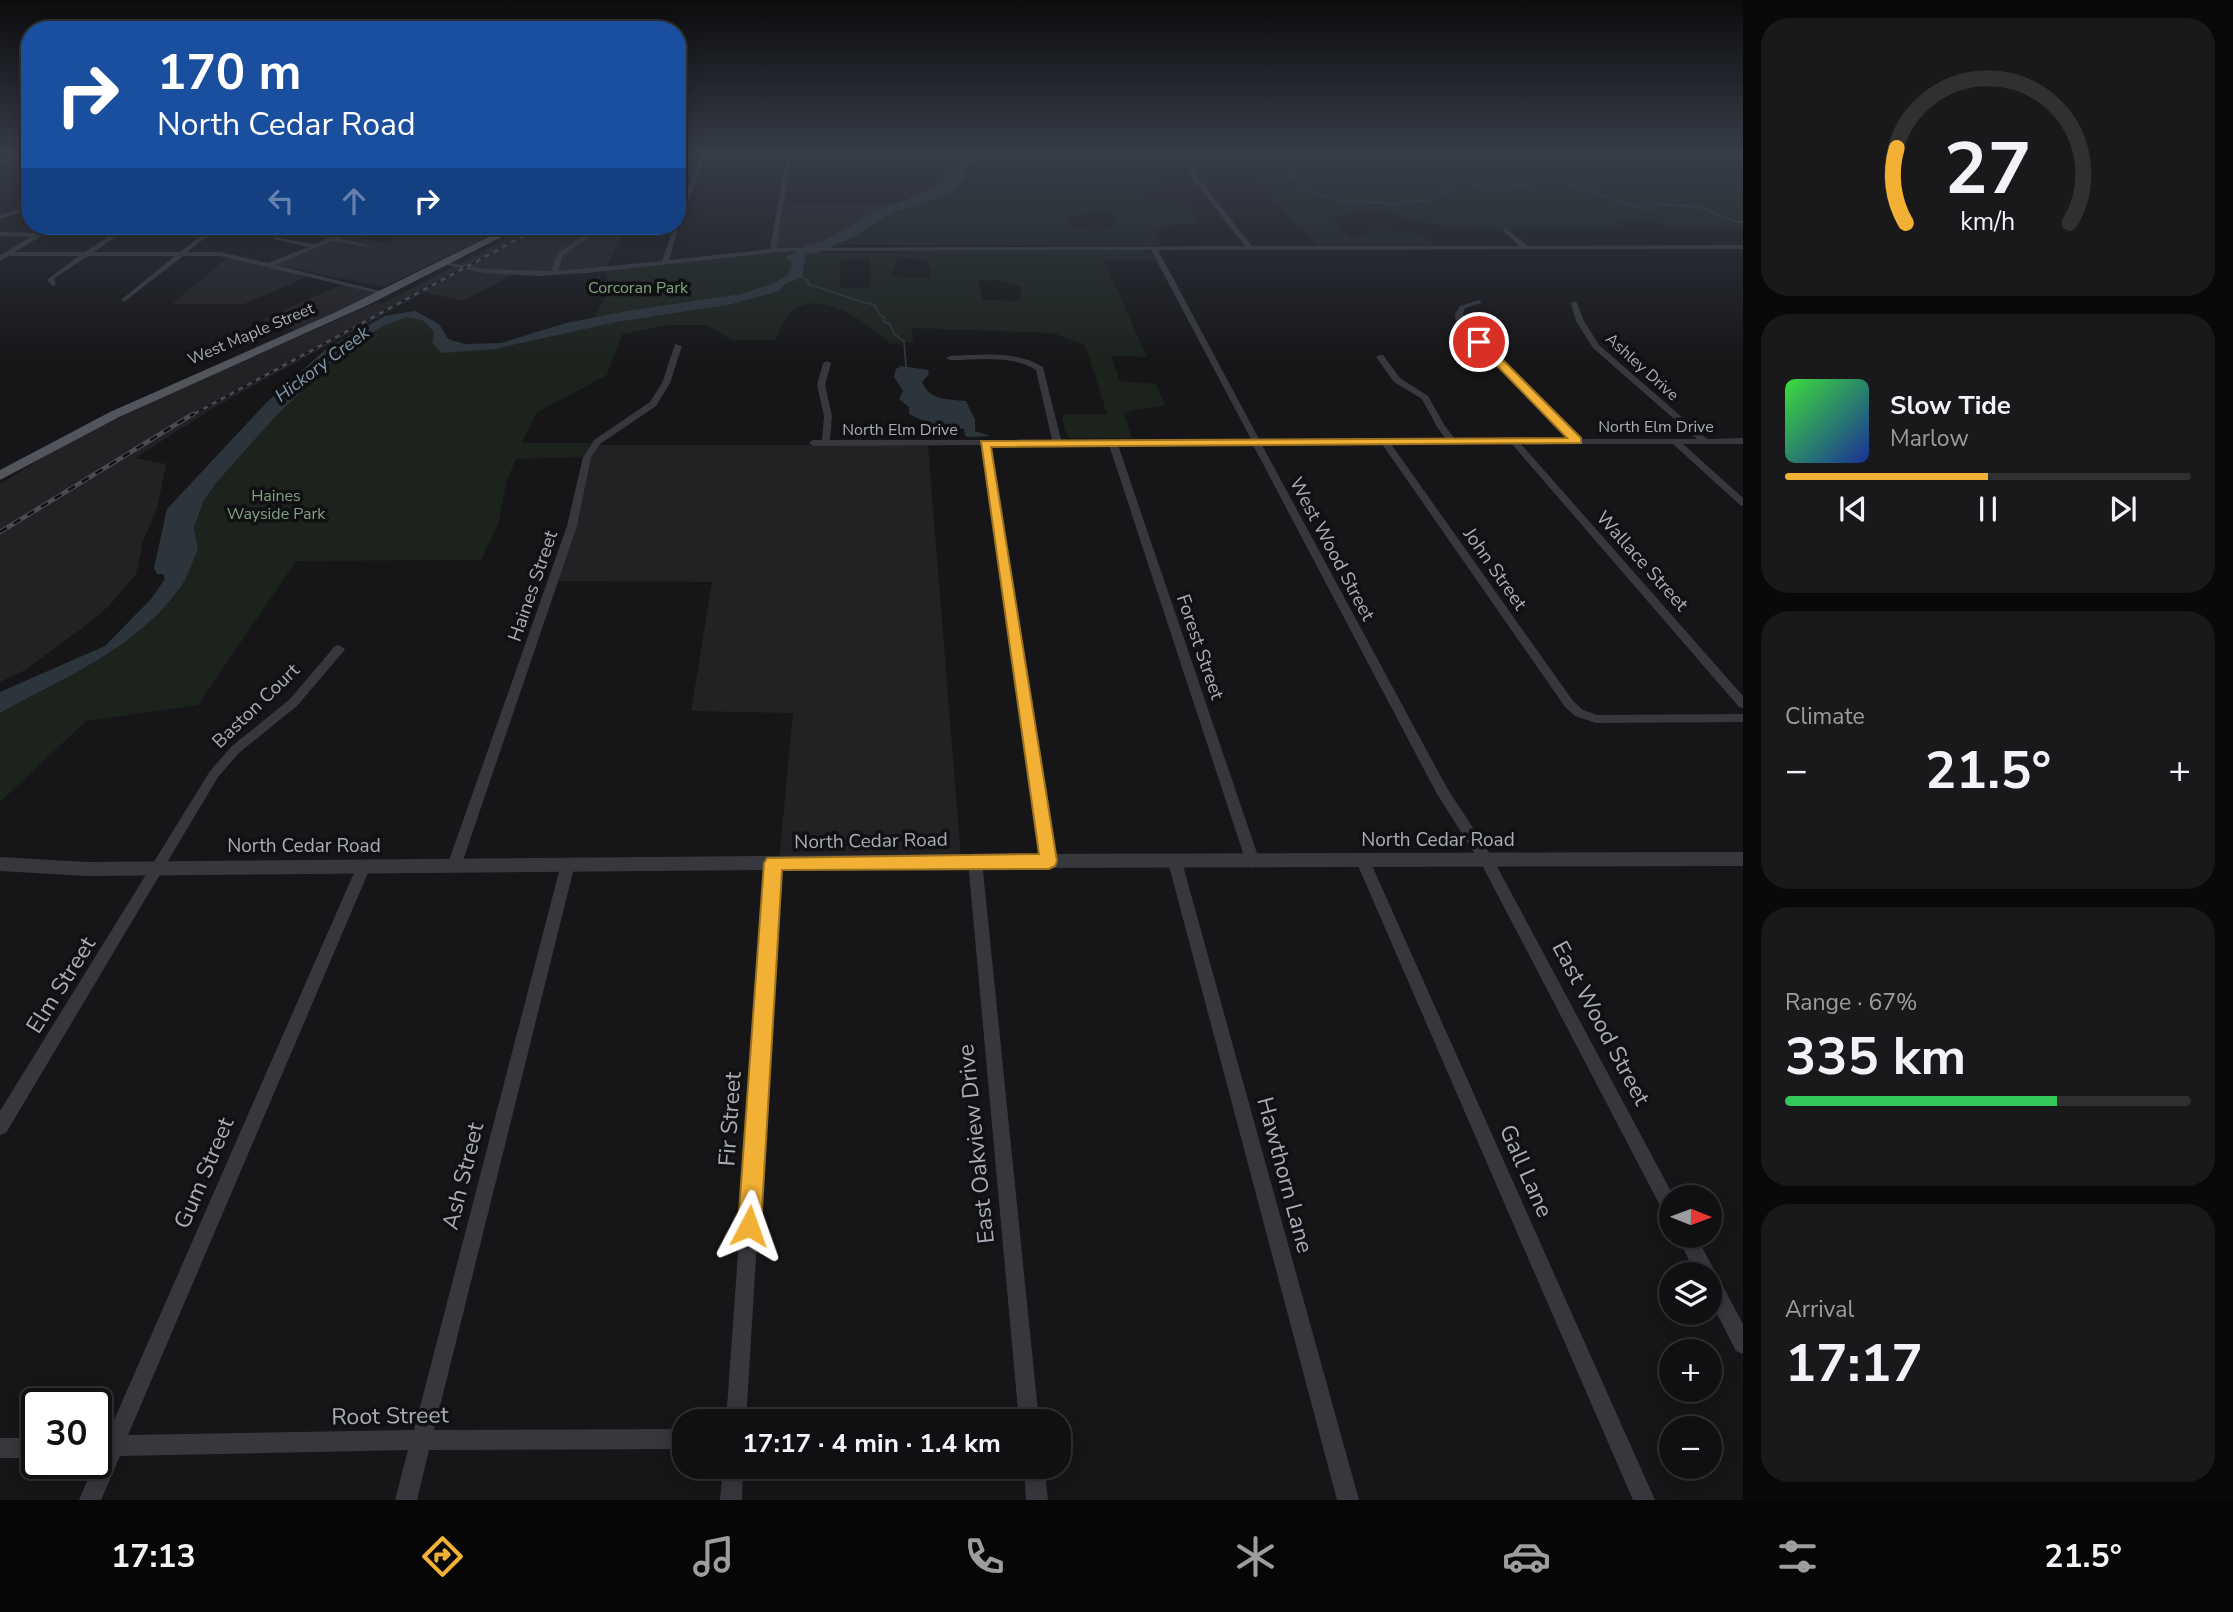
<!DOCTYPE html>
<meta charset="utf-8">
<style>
:root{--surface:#101012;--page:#19191b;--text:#f1f3f6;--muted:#9c9d9f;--line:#303032;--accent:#f2b134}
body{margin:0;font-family:"Nunito Sans",sans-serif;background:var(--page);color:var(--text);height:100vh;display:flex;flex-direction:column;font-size:26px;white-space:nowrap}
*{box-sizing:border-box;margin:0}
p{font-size:23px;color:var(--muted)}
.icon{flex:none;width:38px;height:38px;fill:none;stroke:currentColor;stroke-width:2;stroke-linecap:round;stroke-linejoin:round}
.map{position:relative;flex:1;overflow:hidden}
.sheet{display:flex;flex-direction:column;gap:18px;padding:18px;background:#09090a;width:490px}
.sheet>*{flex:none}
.top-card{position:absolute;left:21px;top:21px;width:665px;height:214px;border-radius:28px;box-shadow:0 4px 18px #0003,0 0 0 2px var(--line);background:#1a4fa0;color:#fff;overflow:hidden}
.needle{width:46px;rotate:91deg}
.controls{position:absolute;left:1659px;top:1185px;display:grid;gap:14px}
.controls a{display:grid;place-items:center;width:63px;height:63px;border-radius:50%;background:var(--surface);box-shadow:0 4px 18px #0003,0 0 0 2px var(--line);font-size:35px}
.speed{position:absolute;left:21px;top:1388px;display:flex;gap:14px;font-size:35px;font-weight:700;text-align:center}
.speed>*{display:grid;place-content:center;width:91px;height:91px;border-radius:50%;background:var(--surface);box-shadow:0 4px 18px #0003,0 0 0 2px var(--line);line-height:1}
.speed .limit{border:4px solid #111;border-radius:10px;background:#fff;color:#111}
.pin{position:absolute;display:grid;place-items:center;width:60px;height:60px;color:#fff;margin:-30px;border:4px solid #fff;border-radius:50%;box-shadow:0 2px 7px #0007}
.me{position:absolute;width:77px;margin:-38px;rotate:4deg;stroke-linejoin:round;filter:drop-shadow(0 0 5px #0008)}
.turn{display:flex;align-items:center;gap:24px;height:147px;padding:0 21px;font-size:32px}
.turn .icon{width:91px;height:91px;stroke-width:2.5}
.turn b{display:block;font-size:49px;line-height:60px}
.lanes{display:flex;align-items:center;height:66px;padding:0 21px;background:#0003;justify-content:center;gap:35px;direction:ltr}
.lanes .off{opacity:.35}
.big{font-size:52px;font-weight:700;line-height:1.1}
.sheet .tile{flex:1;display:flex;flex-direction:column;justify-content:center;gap:10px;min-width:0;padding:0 24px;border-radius:28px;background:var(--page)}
.sheet .dial{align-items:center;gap:0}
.dial svg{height:182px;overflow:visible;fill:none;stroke:var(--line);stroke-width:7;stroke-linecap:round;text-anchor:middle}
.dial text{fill:var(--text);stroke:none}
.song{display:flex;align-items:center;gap:21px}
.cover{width:84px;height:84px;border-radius:10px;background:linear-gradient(135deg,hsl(120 70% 55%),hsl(230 70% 35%))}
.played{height:7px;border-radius:4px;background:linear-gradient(90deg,var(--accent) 50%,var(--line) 50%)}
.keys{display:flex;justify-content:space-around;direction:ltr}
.heat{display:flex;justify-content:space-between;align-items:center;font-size:38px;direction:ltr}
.charge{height:10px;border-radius:5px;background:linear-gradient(90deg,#34c759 67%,var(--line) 0)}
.trip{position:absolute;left:672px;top:1409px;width:399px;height:70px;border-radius:28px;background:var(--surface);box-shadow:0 4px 18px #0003,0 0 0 2px var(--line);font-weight:700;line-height:70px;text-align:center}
.dock{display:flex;height:112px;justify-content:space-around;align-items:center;background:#060607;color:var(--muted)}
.dock .icon{width:49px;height:49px}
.dock .active{color:var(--accent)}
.dock b{font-size:32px;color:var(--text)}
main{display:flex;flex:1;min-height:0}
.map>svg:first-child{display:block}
</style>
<main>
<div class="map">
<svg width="1743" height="1500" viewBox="0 0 1743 1500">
<rect width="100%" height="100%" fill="#161618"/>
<!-- built -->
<path fill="#222225" d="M786,204H898L876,211L827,239L803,248L774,249Z
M421,226H509L384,287L270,264L339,235L385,243Z
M532,226H626L605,269L514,274L463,301L424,292L215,407L135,458L166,464L157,509L143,541L136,574L110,605L93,620L25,670L0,682V484L61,446L128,411L376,303L382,304Z
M229,256L311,275L244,304H172Z
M345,283L383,293L299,332L262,320Z
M598,445H928L961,858L779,861L793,713L691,711L712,582L555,581L589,456Z"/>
<!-- green -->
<path fill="#1c231d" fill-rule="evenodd" d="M840,154L974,155L946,169L934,166L858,167L836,174H793L795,158H839Z
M991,155H1179L1183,159H1142L1134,167L1137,173H1151L1162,191L1145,194L1148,202L1186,204L1199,224L1173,225L1154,231L1161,245H836L892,213L937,199L961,184L966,169ZM1087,213H1112L1117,225C1101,231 1087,233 1071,225L1069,217Z
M1239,155H1349L1360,165H1377L1397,182L1445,175L1441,171H1477L1480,162L1473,157L1739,155L1743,157V229H1669L1656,222H1619L1628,229L1474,230L1408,221L1387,210L1363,209L1333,218L1349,236H1369L1364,230C1388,230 1417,228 1436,245H1316L1302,229L1295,226Z
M1144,250L1151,252L1156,260H1104L1147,357L1112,356L1119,381L1156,384L1165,406L1133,410L1124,414L1132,438H1071L1066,434L1062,418L1064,414H1107L1085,345L1053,333L912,328L913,342L891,344C867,324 823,288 792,311C784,317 780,332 775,340H732L707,325H668L622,334L607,375L536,413L522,443H591L582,457L516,459L507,480L498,525L481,560L296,561L198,705L86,721L0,802V713C64,678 136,648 180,589C188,578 191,562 198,550L194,527L204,500L216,483L276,416L342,352L383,326L407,317L422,320L434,332L432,343L495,349L617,322L728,305L779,291C789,284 799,278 805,266L803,258L810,252ZM898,258L926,260L931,270L928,278L892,276ZM870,259L871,288H840L841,260ZM999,280L1022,287L1020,301L983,300L978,281Z
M785,251H798L786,257L792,264L789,275L766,286L741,294L594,318L610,288L605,271Z"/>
<!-- water -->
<path fill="#2c353c" d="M974,155H991L966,169L965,179L946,195L892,213L855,236L820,252L806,254L802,277L784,285L780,291L728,305L617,322L495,349L442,353L432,343L434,332L422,320L407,317L383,326L342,352L276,416L216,483L204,500L194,527L198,550C192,561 188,578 180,588C136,649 63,678 0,713V692L105,646L151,599L165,579L163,574H157L154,568L167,509L267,402L326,349L385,316L415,311L439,324L448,339L465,344L501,343L566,323L627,311L741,294L771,284L788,275L792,264L786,257L810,244L827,239L876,211L936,188L939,182L948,178L944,175L946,169Z
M901,366L928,370L929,374L922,382C930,401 948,399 966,401L975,420V431L990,436L968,437L965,436L964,429L932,425L909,414V407L899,399L903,391L894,377L896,369Z"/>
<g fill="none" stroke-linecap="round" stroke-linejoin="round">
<!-- stream -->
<path stroke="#2c353c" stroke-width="2" d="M1273,154L1290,165L1286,170L1290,172L1289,176L1303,179L1300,184C1323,205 1369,201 1400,204L1401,201C1420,201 1442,204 1452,185L1443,180L1468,181L1489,190L1560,180L1638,208H1655L1657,204L1699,207L1736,222H1743
M1733,154L1743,156
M802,277L809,281L807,284C831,290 850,300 875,305L879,314L885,318L883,321L890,324L894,334L904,341L906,366"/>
<!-- minor -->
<path fill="#37383d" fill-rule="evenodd" d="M15,154H22L0,167V163Z
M701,154H706L679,225L669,260L770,249L787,154H792L776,248L1245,246L1193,179L1181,154H1186L1198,178L1252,246H1520L1503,231L1505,228L1528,246L1743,245V249L1158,250L1259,439H1446L1437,427L1422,399L1394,382L1376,357L1380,355H1383L1400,378L1428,396L1445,426L1455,439H1570L1456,322L1455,314L1460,306L1479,300L1482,302L1481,303L1465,308L1463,314L1464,321L1580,439H1697L1593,348L1576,321L1571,303L1574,301L1577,303L1584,321L1599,345L1707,439L1743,438V444H1683L1743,498V506L1740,505L1673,444H1521L1743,696V708L1739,707L1512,444H1391L1573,701L1583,710L1597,715L1743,714V722L1596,723L1575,716L1565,707L1382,444L1262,445L1447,788L1492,857L1674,1197H1671V1218L1665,1215L1482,865L1437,794L1253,445H1118L1260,862L1258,866L1253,868L1248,866L1246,862L1109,445H989L1056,861L1054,865L1049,866L1044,865L1042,861L981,445L813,446L809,443L813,440H822L824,416L817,385L823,363L827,361L831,363L825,385L832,416L830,440H1052L1036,370C1011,354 979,360 950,360L946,358L950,356C982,355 1015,350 1043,367L1061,440L1251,439L1151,250L788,251L587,273L537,276L485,273L441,264L444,262L485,269L551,271L558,253L598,226H605L563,255L558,271L662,261L674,226H677V216Z
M1412,154H1418L1434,168L1429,169Z
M30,205V209L0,219V215Z
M124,226H131L94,252H180L199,237H159L157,234L203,233L213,226H219L213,231H259L262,233L259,235H209L187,252H220L268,263L308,247L274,239V237L314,244L339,234L348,226H354L338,238L368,245V247L332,241L275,265L388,293L385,295L220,256H183L124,302L121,300L122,299L175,256H88L56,277L54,280L56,284L53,286L48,281V279L79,256H8L5,254L8,252H85Z
M0,232L38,233L41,235L38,237L0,236Z
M675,344L682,346L670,383L656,406L600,444L591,457L577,526L461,866L459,870L454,872L449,870L447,866L567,526L583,457L594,440L650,402L662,383Z
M339,645L345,649L343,652L297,706L240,752L218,777L6,1133L0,1135V1111L210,771L232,746L289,700L335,646Z
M975,856L980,857L982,861L1039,1421H1019L968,861L970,857Z
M1175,856L1180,858L1182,862L1359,1500H1337L1168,862L1170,858Z
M1363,856L1368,857L1370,861L1655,1500H1633L1356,861L1358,857Z
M773,857L778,859L780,863L746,1421H726L766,863L768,859Z
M568,858L573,860L575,864L434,1430L684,1429V1449L429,1450L417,1500H395L408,1450L120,1456L101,1500H79L98,1456H96V1436H107L357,866L359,862L364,860L369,862L371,866L128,1435L414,1430L561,864L563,860Z
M1677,1236H1696L1743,1324V1354L1736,1351L1710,1300V1274H1696Z
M0,1438H37V1458H0Z
M723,1466H743L742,1500H720Z
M1024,1466H1044L1048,1500H1026Z"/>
<!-- tertiary -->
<path fill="#37383d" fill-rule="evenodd" d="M49,226H58L0,261V255Z
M1743,852V866L975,868L87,876L0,871V857L87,862L975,854Z"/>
<!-- primary -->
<path fill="#53555c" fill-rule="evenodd" d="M511,226H523L368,305L119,417L0,480V470L110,412L334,313Z"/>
<!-- rail-far1 casing -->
<g stroke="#4a4c52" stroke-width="2.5">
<path id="rail-far1" d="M190,416L542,226"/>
</g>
<!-- rail casing -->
<g stroke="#4a4c52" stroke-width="4.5">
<path id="rail" d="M0,532L193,414"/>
</g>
<!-- rail-far1 -->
<use href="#rail-far1" stroke="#111113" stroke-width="2" stroke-dasharray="5" stroke-linecap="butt"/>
<!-- rail -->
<use href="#rail" stroke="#111113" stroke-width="2.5" stroke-dasharray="8" stroke-linecap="butt"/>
</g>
<!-- sky -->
<linearGradient id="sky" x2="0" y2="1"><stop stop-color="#0c0c0d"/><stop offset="0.42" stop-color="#363c48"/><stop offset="1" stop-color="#363c48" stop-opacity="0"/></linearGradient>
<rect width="1743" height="364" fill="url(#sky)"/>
<!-- route -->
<path fill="#f2b134" stroke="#9d7322" stroke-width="2" d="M1476,340H1483L1581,438V443L991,447L1057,861L1055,866L1049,869L782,870L761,1226L757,1234L749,1238L741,1234L738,1226L764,863L767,858L1039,854L981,441L1567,438L1476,344Z"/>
<g text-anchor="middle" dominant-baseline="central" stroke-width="7" stroke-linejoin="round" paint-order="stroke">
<!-- far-park labels -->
<g font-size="16" fill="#7fa381" stroke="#111113">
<text x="638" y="288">Corcoran Park</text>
<text x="276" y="496">Haines<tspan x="276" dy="18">Wayside Park</tspan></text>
</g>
<!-- far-street labels -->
<g font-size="16" fill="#a8adb8" stroke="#111113">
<text transform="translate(251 334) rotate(-23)">West Maple Street</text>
<text transform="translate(1642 367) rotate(42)">Ashley Drive</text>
<text x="1656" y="427">North Elm Drive</text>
<text x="900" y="430">North Elm Drive</text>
</g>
<!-- far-water labels -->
<g font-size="18" font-style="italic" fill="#7f9bb3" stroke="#111113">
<text transform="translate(322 364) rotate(-37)">Hickory Creek</text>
</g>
<!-- street labels -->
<g font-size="19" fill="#a8adb8" stroke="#111113">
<text transform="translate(1332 549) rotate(62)">West Wood Street</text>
<text transform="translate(1642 561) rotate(48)">Wallace Street</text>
<text transform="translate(1495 569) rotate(55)">John Street</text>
<text transform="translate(533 586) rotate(-71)">Haines Street</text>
<text transform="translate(1200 647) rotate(71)">Forest Street</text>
<text transform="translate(256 706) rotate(-44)">Baston Court</text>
<text x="1438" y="840">North Cedar Road</text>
<text transform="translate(871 841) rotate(-1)">North Cedar Road</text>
<text x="304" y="846">North Cedar Road</text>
</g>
<!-- near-street labels -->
<g font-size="23" fill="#a8adb8" stroke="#111113">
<text transform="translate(61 985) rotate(-58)">Elm Street</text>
<text transform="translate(1601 1023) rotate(62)">East Wood Street</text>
<text transform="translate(730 1119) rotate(-86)">Fir Street</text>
<text transform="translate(976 1144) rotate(-96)">East Oakview Drive</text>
<text transform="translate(1526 1171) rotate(66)">Gall Lane</text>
<text transform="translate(204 1173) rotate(-67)">Gum Street</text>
<text transform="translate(1285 1175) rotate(75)">Hawthorn Lane</text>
<text transform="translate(463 1176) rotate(-76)">Ash Street</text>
<text transform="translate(390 1416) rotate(-1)">Root Street</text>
</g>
</g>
</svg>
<div class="controls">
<a><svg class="needle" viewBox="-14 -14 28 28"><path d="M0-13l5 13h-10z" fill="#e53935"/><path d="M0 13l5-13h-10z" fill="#9c9d9f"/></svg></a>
<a><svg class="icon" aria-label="layers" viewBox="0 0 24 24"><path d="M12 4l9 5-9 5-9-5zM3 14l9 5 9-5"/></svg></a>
<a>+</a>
<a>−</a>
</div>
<div class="speed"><div class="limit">30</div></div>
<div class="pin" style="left:1479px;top:342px;background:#d93025"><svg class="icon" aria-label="arrive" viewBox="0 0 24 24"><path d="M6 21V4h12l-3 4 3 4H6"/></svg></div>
<svg class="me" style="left:749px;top:1226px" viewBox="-20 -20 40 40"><path d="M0-17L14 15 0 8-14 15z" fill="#f2b134" stroke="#fff" stroke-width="4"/></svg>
<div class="trip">17:17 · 4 min · 1.4 km</div>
<div class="top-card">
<div class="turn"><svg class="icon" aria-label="right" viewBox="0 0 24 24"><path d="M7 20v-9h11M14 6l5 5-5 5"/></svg><div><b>170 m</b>North Cedar Road</div></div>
<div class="lanes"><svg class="icon off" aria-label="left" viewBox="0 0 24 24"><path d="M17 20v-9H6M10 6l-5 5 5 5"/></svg><svg class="icon off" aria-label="ahead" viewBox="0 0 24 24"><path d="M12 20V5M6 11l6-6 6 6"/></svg><svg class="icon" aria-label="right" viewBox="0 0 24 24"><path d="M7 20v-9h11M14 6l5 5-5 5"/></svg></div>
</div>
</div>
<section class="sheet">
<div class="tile dial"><svg viewBox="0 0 100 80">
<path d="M14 69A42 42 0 1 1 86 69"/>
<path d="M14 69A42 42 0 0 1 10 36" stroke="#f2b134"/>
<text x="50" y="56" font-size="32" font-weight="700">27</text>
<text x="50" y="72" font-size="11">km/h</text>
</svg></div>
<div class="tile">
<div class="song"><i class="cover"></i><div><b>Slow Tide</b><p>Marlow</p></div></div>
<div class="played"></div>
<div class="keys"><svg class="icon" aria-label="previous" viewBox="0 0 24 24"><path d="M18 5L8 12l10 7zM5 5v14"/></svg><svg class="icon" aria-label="pause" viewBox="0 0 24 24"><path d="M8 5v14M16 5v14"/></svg><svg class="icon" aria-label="next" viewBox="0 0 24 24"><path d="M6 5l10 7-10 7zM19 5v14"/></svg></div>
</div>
<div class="tile"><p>Climate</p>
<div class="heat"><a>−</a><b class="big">21.5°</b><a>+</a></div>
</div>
<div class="tile"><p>Range · 67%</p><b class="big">335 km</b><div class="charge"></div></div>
<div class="tile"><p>Arrival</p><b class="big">17:17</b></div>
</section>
</main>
<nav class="dock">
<b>17:13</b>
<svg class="icon active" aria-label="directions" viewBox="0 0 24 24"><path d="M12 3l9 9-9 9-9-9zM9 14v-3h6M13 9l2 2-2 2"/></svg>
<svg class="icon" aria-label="music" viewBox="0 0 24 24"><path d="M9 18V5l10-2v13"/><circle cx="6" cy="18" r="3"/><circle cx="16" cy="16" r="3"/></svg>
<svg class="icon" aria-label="phone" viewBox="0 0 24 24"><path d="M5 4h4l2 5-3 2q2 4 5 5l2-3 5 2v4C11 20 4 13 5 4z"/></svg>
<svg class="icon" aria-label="climate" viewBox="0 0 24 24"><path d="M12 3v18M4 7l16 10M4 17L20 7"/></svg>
<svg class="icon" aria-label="car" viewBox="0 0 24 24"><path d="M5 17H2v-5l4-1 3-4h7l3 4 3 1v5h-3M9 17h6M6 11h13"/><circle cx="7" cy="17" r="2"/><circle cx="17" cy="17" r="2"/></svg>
<svg class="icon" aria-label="filters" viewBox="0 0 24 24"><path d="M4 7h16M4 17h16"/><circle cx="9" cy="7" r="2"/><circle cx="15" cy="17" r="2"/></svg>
<b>21.5°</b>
</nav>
